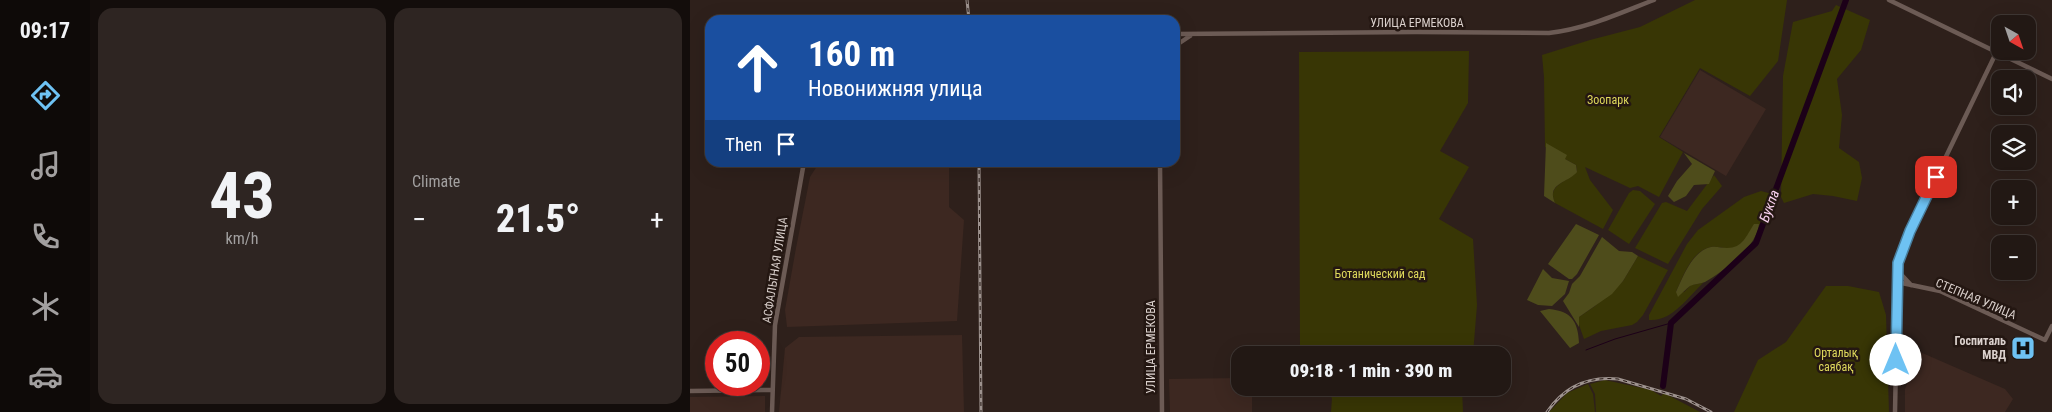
<!DOCTYPE html>
<meta charset="utf-8">
<style>
:root{--surface:#221814;--page:#2e2522;--text:#f1f3f6;--muted:#a2a0a0;--line:#3f3734;--accent:#6ec2f3}
body{margin:0;font-family:"Roboto Condensed",sans-serif;background:var(--page);color:var(--text);height:100vh;display:flex;flex-direction:column;font-size:19px;white-space:nowrap}
*{box-sizing:border-box;margin:0}
p{font-size:16px;color:var(--muted)}
.icon{flex:none;width:28px;height:28px;fill:none;stroke:currentColor;stroke-width:2;stroke-linecap:round;stroke-linejoin:round}
.map{position:relative;flex:1;overflow:hidden}
.sheet{display:flex;flex-direction:column;gap:8px;padding:8px;background:#130d0b;width:600px}
.sheet>*{flex:none}
.top-card{position:absolute;left:15px;top:15px;width:475px;height:152px;border-radius:15px;box-shadow:0 5px 20px #0002,0 0 0 1px var(--line);background:#1a4fa0;color:#fff;overflow:hidden}
.needle{width:32px;rotate:140deg}
.tools{position:absolute;left:1301px;top:15px;display:grid;gap:10px}
.tools a{display:grid;place-items:center;width:45px;height:45px;border-radius:10px;background:var(--surface);box-shadow:0 5px 20px #0002,0 0 0 1px var(--line);font-size:25px}
.speed{position:absolute;left:15px;top:331px;display:flex;gap:10px;font-size:25px;font-weight:700;text-align:center}
.speed>*{display:grid;place-content:center;width:65px;height:65px;border-radius:50%;background:var(--surface);box-shadow:0 5px 20px #0002,0 0 0 1px var(--line);line-height:1}
.speed .limit{border:8px solid #d22;background:#fff;color:#111}
.pin{position:absolute;display:grid;place-items:center;width:42px;height:42px;color:#fff;margin:-21px;border-radius:10px;box-shadow:0 2px 8px #0006}
.me{position:absolute;width:55px;margin:-28px;rotate:0deg;stroke-linejoin:round;filter:drop-shadow(0 0 4px #0008)}
.turn{display:flex;align-items:center;gap:18px;height:105px;padding:0 20px;font-size:22px}
.turn .icon{width:65px;height:65px;stroke-width:2.5}
.turn b{display:block;font-size:35px;line-height:42px}
.then{display:flex;align-items:center;height:48px;padding:0 20px;background:#0003;gap:10px;font-size:19px}
.big{font-size:38px;font-weight:800;line-height:1.1}
.sheet .card{flex:1;display:flex;flex-direction:column;justify-content:center;gap:8px;min-width:0;padding:0 18px;border-radius:15px;background:var(--page)}
.sheet .dial{align-items:center;gap:0}
.dial b{font-size:65px;line-height:1}
.heat{display:flex;justify-content:space-between;align-items:center;font-size:28px;direction:ltr}
.sheet .tiles{flex:1;display:grid;gap:8px;grid-template-columns:repeat(2,1fr)}
.trip{position:absolute;left:541px;top:346px;width:280px;height:50px;border-radius:15px;background:var(--surface);box-shadow:0 5px 20px #0002,0 0 0 1px var(--line);font-weight:800;line-height:50px;text-align:center}
main{display:flex;flex:1;min-height:0}
.tabs{display:flex;flex-direction:column;width:90px;justify-content:space-around;align-items:center;background:#0e0a08;color:var(--muted)}
.tabs .icon{width:35px;height:35px}
.tabs .active{color:var(--accent)}
.tabs b{font-size:22px;color:var(--text)}
.map>svg:first-child{display:block}
</style>
<main>
<nav class="tabs">
<b>09:17</b>
<svg class="icon active" aria-label="directions" viewBox="0 0 24 24"><path d="M12 3l9 9-9 9-9-9zM9 14v-3h6M13 9l2 2-2 2"/></svg>
<svg class="icon" aria-label="music" viewBox="0 0 24 24"><path d="M9 18V5l10-2v13"/><circle cx="6" cy="18" r="3"/><circle cx="16" cy="16" r="3"/></svg>
<svg class="icon" aria-label="phone" viewBox="0 0 24 24"><path d="M5 4h4l2 5-3 2q2 4 5 5l2-3 5 2v4C11 20 4 13 5 4z"/></svg>
<svg class="icon" aria-label="climate" viewBox="0 0 24 24"><path d="M12 3v18M4 7l16 10M4 17L20 7"/></svg>
<svg class="icon" aria-label="car" viewBox="0 0 24 24"><path d="M5 17H2v-5l4-1 3-4h7l3 4 3 1v5h-3M9 17h6M6 11h13"/><circle cx="7" cy="17" r="2"/><circle cx="17" cy="17" r="2"/></svg>
</nav>
<section class="sheet">
<div class="tiles">
<div class="card dial"><b>43</b><p>km/h</p></div>
<div class="card"><p>Climate</p>
<div class="heat"><a>−</a><b class="big">21.5°</b><a>+</a></div>
</div>
</div>
</section>
<div class="map">
<svg width="1362" height="412" viewBox="0 0 1362 412">
<rect width="100%" height="100%" fill="#2e201b"/>
<!-- built -->
<path fill="#3d2821" d="M1010,70L1076,109L1036,176L970,137Z
M129,163H259V207L274,220L267,321L97,327L95,310L106,248L120,177Z
M272,335L274,412H89L95,348L109,337Z
M1230,352L1315,389L1323,399L1315,412H1215V389Z
M550,378V388H562V412H480L479,379Z
M75,396V412H0V397Z"/>
<!-- green -->
<path fill="#383605" d="M1005,0H1097L1088,61L1060,96L1010,68L969,137L993,152L969,197L948,186L940,188L895,167L900,180L923,210L913,229L865,203C856,184 879,182 887,171L886,165L875,159V157L855,147L854,77L852,55L900,40L950,27Z
M1146,5L1180,20L1171,50L1147,79L1152,115L1149,148L1169,162L1172,178L1167,201L1143,196L1123,194L1094,203L1091,197L1093,76L1102,27L1103,22L1142,11Z
M779,51L778,103L750,151L779,167L749,219L783,239L787,305L783,354L610,355L609,52Z
M1024,175L1032,186L1012,209L978,264L945,248L972,203L976,202L997,211Z
M943,190L950,191L965,204L939,244L918,230L939,193Z
M1071,191L1082,194L1068,229L1069,224C1061,230 1053,245 1044,248C1037,250 1028,246 1021,247C1001,251 993,277 986,292H994L1001,285L1013,283C998,297 982,322 959,320V315L997,244L1008,230L1054,197Z
M948,256L978,270L953,315L947,322L942,325L911,331L894,339L888,322L889,317L905,306L933,281Z
M1136,286H1158L1189,292L1196,315L1199,412H1044L1068,360L1096,342Z
M915,380L961,390L971,396L974,393L1010,412H906L905,394L900,384Z
M898,384L903,394L905,412H859L877,393Z
M632,388H772L773,412H641L642,398Z"/>
<!-- forest -->
<path fill="#4e4c1b" d="M856,143L877,155L875,159L886,165L887,172C878,183 856,183 865,203L854,196Z
M994,153L1025,171L1019,184L1004,185L996,196L984,202L978,196L987,181L1002,164Z
M886,224L909,235L887,274L882,279H879L858,264Z
M1064,224H1069C1067,247 1034,271 1015,282C1010,284 1004,284 1000,286C996,289 992,293 988,297L986,292C993,277 1002,251 1021,247C1026,246 1032,248 1037,248C1053,248 1056,236 1064,224Z
M912,237L929,251L942,252L948,256L933,281L922,294L889,317V327L873,301L879,293L882,284L890,276Z
M853,269L862,278L879,281L875,294L862,306L848,305L837,300Z
M859,309C881,311 888,321 889,343L880,348L850,311Z"/>
<g fill="none" stroke-linecap="round" stroke-linejoin="round">
<!-- stream -->
<path stroke="#1c0018" stroke-width="1" d="M896,350L925,339L981,323"/>
<!-- river -->
<path stroke="#1c0018" stroke-width="6" d="M973,386L981,323L1066,243L1156,0"/>
<!-- secondary -->
<path stroke="#6c5b55" stroke-width="4.5" d="M1199,0L1362,79
M485,34L726,32L859,33C896,29 930,13 964,0
M485,46L500,36
M470,162L472,412
M1207,270L1221,285
M1207,282L1250,291L1355,340L1362,326
M0,391L82,390
M82,412L85,325L114,162
M1205,412L1208,263L1220,231L1306,53"/>
<!-- rail casing -->
<g stroke="#9d928e" stroke-width="3">
<path id="rail" d="M277,0L279,20
M289,162L291,412
M857,412C874,387 898,376 928,379L996,399L1021,412"/>
</g>
<!-- rail -->
<use href="#rail" stroke="#241712" stroke-width="1" stroke-dasharray="4" stroke-linecap="butt"/>
</g>
<g fill="none" stroke-linecap="round" stroke-linejoin="round">
<!-- route casing -->
<g stroke="#487e9e" stroke-width="12">
<path id="route" d="M1206,360L1208,263L1220,231L1246,177"/>
</g>
<!-- route -->
<use href="#route" stroke="#6ec2f3" stroke-width="9"/>
</g>
<!-- icons -->
<defs>
<g id="hospital-square" transform="scale(1.25)"><rect x="-9" y="-9" width="18" height="18" rx="4" fill="#6ec2f3" stroke="#241712"/><path d="M-5-5h3v3.5h4V-5h3V5h-3V1.5h-4V5h-3Z" fill="#111"/></g>
</defs>
<g fill-rule="evenodd">
<use href="#hospital-square" x="1333" y="348"/>
</g>
<g text-anchor="middle" dominant-baseline="central" stroke-width="5" stroke-linejoin="round" paint-order="stroke">
<!-- street labels -->
<g font-size="12" fill="#dbd1cd" stroke="#241712">
<text x="727" y="23">УЛИЦА ЕРМЕКОВА</text>
<text transform="translate(85 270) rotate(-81)">АСФАЛЬТНАЯ УЛИЦА</text>
<text transform="translate(1286 299) rotate(23)">СТЕПНАЯ УЛИЦА</text>
<text transform="translate(461 347) rotate(-90)">УЛИЦА ЕРМЕКОВА</text>
</g>
<!-- park labels -->
<g font-size="12" fill="#dfd95c" stroke="#241712">
<text x="918" y="100">Зоопарк</text>
<text x="690" y="274">Ботанический сад</text>
<text x="1146" y="353">Орталық<tspan x="1146" dy="14">саябақ</tspan></text>
</g>
<!-- poi labels -->
<g font-size="12" font-weight="bold" fill="#dbd1cd" stroke="#241712" text-anchor="end">
<text x="1316" y="341">Госпиталь<tspan x="1316" dy="14">МВД</tspan></text>
</g>
<!-- water labels -->
<g font-size="14" font-style="italic" fill="#f8d1ee" stroke="#241712">
<text transform="translate(1079 206) rotate(-70)">Букпа</text>
</g>
</g>
</svg>
<div class="tools">
<a><svg class="needle" viewBox="-14 -14 28 28"><path d="M0-13l5 13h-10z" fill="#e53935"/><path d="M0 13l5-13h-10z" fill="#a2a0a0"/></svg></a>
<a><svg class="icon" aria-label="sound" viewBox="0 0 24 24"><path d="M4 9h4l5-4v14l-5-4H4zM17 9q2 3 0 6"/></svg></a>
<a><svg class="icon" aria-label="layers" viewBox="0 0 24 24"><path d="M12 4l9 5-9 5-9-5zM3 14l9 5 9-5"/></svg></a>
<a>+</a>
<a>−</a>
</div>
<div class="speed"><div class="limit">50</div></div>
<div class="pin" style="left:1246px;top:177px;background:#d93025"><svg class="icon" aria-label="arrive" viewBox="0 0 24 24"><path d="M6 21V4h12l-3 4 3 4H6"/></svg></div>
<svg class="me" style="left:1206px;top:360px" viewBox="-20 -20 40 40"><circle r="19" fill="#fff"/><path d="M0-13L10 11 0 6-10 11z" fill="#6ec2f3"/></svg>
<div class="trip">09:18 · 1 min · 390 m</div>
<div class="top-card">
<div class="turn"><svg class="icon" aria-label="ahead" viewBox="0 0 24 24"><path d="M12 20V5M6 11l6-6 6 6"/></svg><div><b>160 m</b>Новонижняя улица</div></div>
<div class="then">Then<svg class="icon" aria-label="arrive" viewBox="0 0 24 24"><path d="M6 21V4h12l-3 4 3 4H6"/></svg></div>
</div>
</div>
</main>
